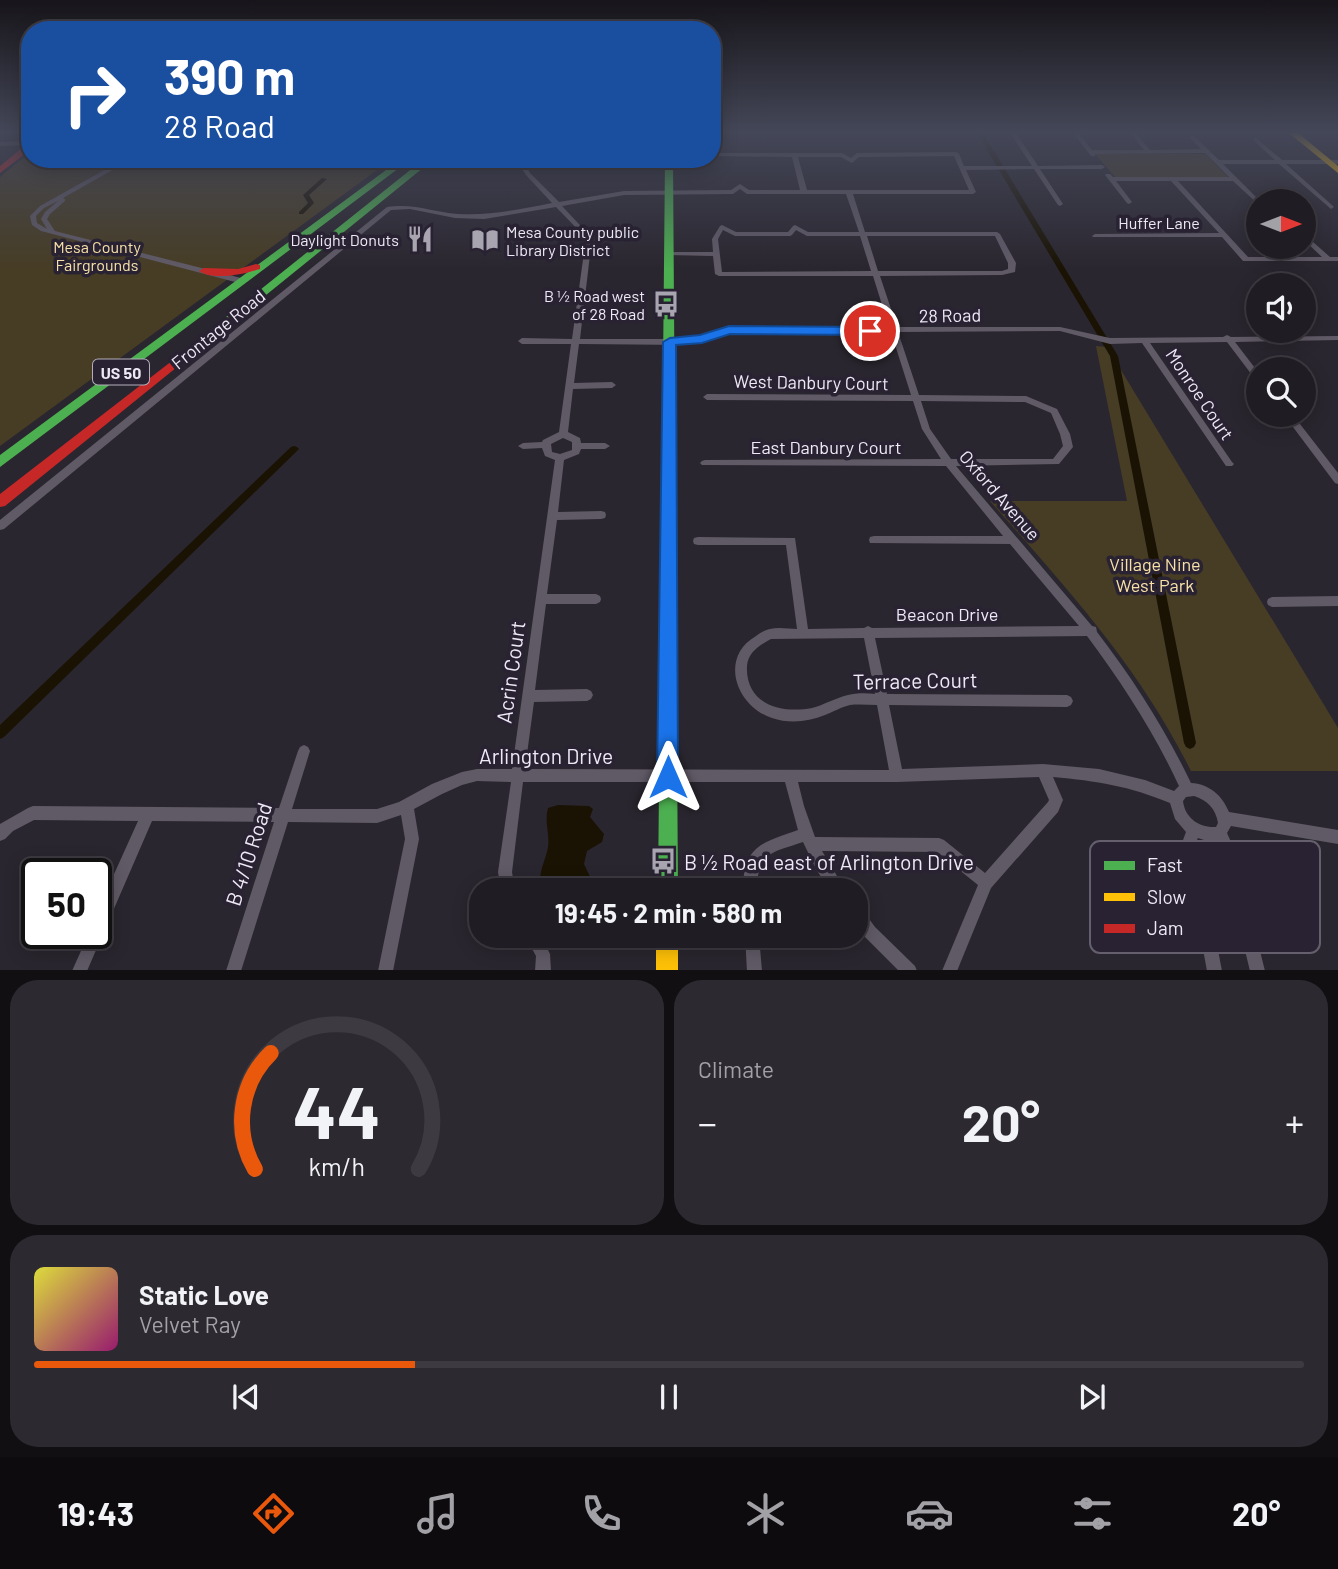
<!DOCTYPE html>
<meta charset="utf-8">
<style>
:root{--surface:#201c23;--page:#2d2930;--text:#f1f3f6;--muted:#a2a1a6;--line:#3d3a41;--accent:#ea580c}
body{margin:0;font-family:Barlow,sans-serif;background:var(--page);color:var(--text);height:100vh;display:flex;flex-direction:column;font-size:26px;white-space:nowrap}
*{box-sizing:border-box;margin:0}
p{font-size:23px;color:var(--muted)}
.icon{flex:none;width:38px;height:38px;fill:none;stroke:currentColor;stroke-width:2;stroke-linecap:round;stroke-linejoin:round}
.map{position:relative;height:970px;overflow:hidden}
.details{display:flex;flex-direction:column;gap:10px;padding:10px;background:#120f13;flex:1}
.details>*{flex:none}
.banner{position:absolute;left:21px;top:21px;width:700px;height:147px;border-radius:28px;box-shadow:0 4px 18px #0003,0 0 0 2px var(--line);background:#1a4fa0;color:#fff;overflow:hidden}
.needle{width:46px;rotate:90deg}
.fabs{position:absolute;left:1246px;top:189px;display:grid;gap:14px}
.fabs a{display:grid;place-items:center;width:70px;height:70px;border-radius:50%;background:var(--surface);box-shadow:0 4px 18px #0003,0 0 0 2px var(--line);font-size:35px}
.speed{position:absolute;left:21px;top:858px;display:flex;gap:14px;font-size:35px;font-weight:700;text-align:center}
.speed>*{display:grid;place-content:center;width:91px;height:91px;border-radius:50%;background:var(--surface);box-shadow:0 4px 18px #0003,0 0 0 2px var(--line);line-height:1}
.speed .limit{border:4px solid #111;border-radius:10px;background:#fff;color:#111}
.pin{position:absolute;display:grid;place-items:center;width:60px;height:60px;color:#fff;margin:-30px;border:4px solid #fff;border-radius:50%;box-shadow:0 2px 7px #0007}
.me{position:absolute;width:77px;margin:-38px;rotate:0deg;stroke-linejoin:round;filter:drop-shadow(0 0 5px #0008)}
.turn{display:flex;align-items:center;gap:24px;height:147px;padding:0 28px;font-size:32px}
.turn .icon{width:91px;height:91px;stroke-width:2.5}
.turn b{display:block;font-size:49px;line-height:60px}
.big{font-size:52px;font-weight:700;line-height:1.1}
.details .widget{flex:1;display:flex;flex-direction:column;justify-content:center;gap:10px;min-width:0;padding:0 24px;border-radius:28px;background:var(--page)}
.details .dial{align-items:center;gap:0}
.dial svg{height:182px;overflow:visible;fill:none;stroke:var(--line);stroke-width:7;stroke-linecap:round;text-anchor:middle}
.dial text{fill:var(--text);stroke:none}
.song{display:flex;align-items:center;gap:21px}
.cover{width:84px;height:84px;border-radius:10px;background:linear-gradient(135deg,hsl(60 70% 55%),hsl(320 70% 35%))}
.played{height:7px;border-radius:4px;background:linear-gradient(90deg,var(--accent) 30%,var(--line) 30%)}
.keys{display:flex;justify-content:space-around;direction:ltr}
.heat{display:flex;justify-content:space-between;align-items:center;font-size:38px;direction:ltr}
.details .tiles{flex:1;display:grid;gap:10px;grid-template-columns:1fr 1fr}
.widget:last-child{grid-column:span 2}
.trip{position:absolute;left:469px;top:878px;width:399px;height:70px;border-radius:28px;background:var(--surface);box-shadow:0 4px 18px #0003,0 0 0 2px var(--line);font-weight:700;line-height:70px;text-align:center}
.tab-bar{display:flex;height:112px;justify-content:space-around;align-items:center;background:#0d0b0e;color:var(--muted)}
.tab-bar .icon{width:49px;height:49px}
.tab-bar .active{color:var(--accent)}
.tab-bar b{font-size:32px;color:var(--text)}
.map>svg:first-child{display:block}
</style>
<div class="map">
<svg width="1338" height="971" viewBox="0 0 1338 971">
<rect width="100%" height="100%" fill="#2a262f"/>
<!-- green -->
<path fill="#473d25" d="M30,152V159H392L0,446V177Z
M1095,154H1205L1228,177H1115Z
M1096,346L1107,347L1338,728V771H1191C1138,665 1067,589 990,501H1127Z"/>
<!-- water -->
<path fill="#1a1304" d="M558,805L589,806L593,809L590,817L604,834L602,842L587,851L584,864L591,879L576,886H544L540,881C540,868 546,859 548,847C550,834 544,822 548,808Z"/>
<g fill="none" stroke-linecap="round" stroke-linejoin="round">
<!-- canal -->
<path fill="#1a1304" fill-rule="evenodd" d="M977,133H983L1118,356L1196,743L1194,747L1190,749L1186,747L1184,743L1110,356Z
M322,178L327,179L309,195L314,203L303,214H299V212L308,203L303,195Z
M294,446L297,447L299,449L297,451L4,737L0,739V725L291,447Z"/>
<!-- street -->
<path fill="#605a66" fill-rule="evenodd" d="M1010,133H1016L1038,166L1102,165L1105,167L1102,169H1040L1063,204L1060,206L1058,205L1034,169L966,170L976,192L973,194H853L865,232H997L1000,234L1016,263L1015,272L1002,275L880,276L897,327H1060L1110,338L1223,337L1227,335L1231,337L1338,336V340L1235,342L1258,372V380L1255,379L1227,342L1150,343L1232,462L1234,464L1232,466H1226L1142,343L1110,344L1060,331L898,332L919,395L1026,396L1057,409L1070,434L1073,447L1059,464L956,466L1092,626L1096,627L1097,632C1134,680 1165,729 1191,783C1209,784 1222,795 1229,812L1338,830V844L1231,826L1227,833L1235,851L1265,971H1250L1221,852L1216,840H1204L1198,838L1197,840L1222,971H1207L1183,840L1186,832L1175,819L1170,803C1129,786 1097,781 1053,777L1063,800L1058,812L991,888L957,971H942L978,885L937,852L822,851L846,891H830L816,869L803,842C771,853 757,852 757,891H743C743,846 761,843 798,830L785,782H523L512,872L515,891H501L498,872L511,782L477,781L462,785L442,794L414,809L419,839L393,971H378L405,839L401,815L377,823L288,822L241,971H226L274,822L152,821L87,971H72L89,933H96V914L138,821L34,820L13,831L5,839L0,841V824L28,808L33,806L279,808L298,751L300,747L304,745L308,747L310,751L292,809H377L399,802L432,784L462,772L477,769H512L555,460L545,456L542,448L523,449L518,446L523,443L542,442L543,440L559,432L571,344H522L518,341L522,338L572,339L586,238L556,207L484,219L455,218L410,209L391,210L4,529L0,530V520L387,207C415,203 432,212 458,214C490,216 521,209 552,203L526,175L516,159H522L530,173L559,202L624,191L731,190L740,184L749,190H800L792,157L713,156V154L715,153H842L851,158L857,153L956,152L959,154L964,166H1032ZM954,156L969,190H807L798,157H841L852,163L859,157ZM740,189L747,194H846L859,232H808L795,225L793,226L788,232H736L722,225L720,226L712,239L713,252H670L666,254L668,255L713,256L715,274L719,276H873L889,327L729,328L687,339H580L592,238L562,206L624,195L733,194ZM723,230L735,236H790L792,235L796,230L807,236H860L871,271L722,272L718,239ZM867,236H995L1008,263V269L1002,271H878ZM729,332H891L911,395L707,394L703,397L707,400L913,401L922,429L941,459L705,460L702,461L700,463L702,465L946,466L1003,536H874L870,537L869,540L870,543L1010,544L1079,626L872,628L868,626L864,628L808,629L795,538L698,537L694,538L693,541L694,544L698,545H786L797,629C789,629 779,627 770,629C765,630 760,633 756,636C718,658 737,707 772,718C789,724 808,722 825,715C833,712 841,707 850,705C859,704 868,705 877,705L889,770L525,769L534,702L587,701L591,699L593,695L591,691L587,689L535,690L546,604H596L600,602L601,599L600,596L596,594H547L557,520L601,519L605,518L606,515L605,512L601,511L558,512L564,460L579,454L581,449H605L610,446L605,443H581L580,438L568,432L573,389L612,388L616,385L612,382L574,383L579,344L687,345ZM921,401L1025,402L1051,413L1060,434L1063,446L1053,459H951L930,429ZM563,438L572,442V450L560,454L552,452L551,444ZM1087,636C1122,683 1154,732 1179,786L1174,791L1145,780L1099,769L1043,764L902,769L889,705L1067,707L1071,705L1073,701L1071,697L1067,695L887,694L875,638ZM864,638L875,694C866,693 856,693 848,695C835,698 824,705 812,708C781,714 745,704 747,666C748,652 760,645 771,639ZM1039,777L1049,800L1048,802L985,873L944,840L939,838L815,837L804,806L798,782H897ZM1194,796C1207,800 1216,809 1218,823L1216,827C1199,828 1185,818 1183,801L1186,797Z
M1073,133H1079L1092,150H1144L1130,133H1136L1150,150L1201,149L1189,137L1194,136L1219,160H1275L1254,141V139L1256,138L1282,160H1338V164H1286L1333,206L1334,207L1331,209L1279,164H1223L1260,201H1258V204L1233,181H1178L1248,257H1322L1304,240V234L1330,257H1338V261H1243L1222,237H1093L1092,236L1095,234L1219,233L1171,181H1116L1132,202L1129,204L1127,203L1105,175L1106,174H1110L1113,177H1229L1205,153L1095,154V156H1091Z
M30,141V145L0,146V142Z
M124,159H132L63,198L65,199V201L50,214L47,219L55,231L245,279V283H239L41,231L32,225L30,216L40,206ZM58,201L45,212L41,219L47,229L37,223L36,216L44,208Z
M1284,415H1293L1338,473V484L1335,483Z
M1338,596V606L1272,607L1268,605L1267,602L1268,599L1272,597Z
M856,906L861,908L875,927L915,966L917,971H899L865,937L856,925Z
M525,936H541L550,954L551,971H535L536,956Z
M745,936H759L762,971H747Z"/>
<!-- fast -->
<path fill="#4caf50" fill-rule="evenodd" d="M401,159H411L0,467V455Z
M424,159H434L234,321H226V317Z
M665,159H673L678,891H658Z"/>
<!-- slow -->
<path fill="#ffc107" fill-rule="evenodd" d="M1289,133H1298L1338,166V173Z
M656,936H678V971H656Z"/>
<!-- jam -->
<path fill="#c62828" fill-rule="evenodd" d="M27,144H30V150L0,173V166Z
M256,264L260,265V269C243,274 214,281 199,271L204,268L238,269Z
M230,316L234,317V321L5,506L0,507V494Z"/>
</g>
<!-- sky -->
<linearGradient id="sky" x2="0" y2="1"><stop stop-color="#17151a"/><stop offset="0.49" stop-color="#444758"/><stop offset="1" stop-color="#444758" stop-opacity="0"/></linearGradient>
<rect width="1338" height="269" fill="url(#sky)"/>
<!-- route -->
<path fill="#1a73e8" stroke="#114b97" stroke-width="2" d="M729,326L870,327L876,331L870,335L730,334L702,343L676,345L678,777L675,785L668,788L660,785L657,777L663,342L670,338L700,335Z"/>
<!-- icons -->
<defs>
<g id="restaurant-bare" transform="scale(2.1)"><path d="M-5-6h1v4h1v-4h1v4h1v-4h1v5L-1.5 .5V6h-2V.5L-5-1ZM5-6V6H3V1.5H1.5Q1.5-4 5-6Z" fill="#a9a5b0" stroke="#292233" stroke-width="2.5" paint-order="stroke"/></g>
<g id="library-bare" transform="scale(2.1)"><path d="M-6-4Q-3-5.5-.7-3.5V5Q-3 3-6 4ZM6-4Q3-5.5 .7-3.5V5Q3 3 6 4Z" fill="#a9a5b0" stroke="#292233" stroke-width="2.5" paint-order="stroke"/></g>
<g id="bus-bare" transform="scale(2.1)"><path d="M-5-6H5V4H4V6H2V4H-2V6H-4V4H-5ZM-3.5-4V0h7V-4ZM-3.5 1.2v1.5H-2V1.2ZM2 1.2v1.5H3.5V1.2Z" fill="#a9a5b0" stroke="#292233" stroke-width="2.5" paint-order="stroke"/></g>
</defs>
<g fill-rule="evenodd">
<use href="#restaurant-bare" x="420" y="239"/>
<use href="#library-bare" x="485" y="240"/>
<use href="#bus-bare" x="666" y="304"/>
<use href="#bus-bare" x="663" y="861"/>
</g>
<g text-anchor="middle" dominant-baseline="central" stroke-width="7" stroke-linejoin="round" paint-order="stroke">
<!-- far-street labels -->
<g font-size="16" fill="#eee9f5" stroke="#292233">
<text x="1159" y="222">Huffer Lane</text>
</g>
<!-- far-poi labels -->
<g font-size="16" fill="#eee9f5" stroke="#292233" text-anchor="end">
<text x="506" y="231" text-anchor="start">Mesa County public<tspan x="506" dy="18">Library District</tspan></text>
<text x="399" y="239">Daylight Donuts</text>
<text x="645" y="295">B ½ Road west<tspan x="645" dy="18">of 28 Road</tspan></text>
</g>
<!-- far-park labels -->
<g font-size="16" fill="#f7e1a7" stroke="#292233">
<text x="97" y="246">Mesa County<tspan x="97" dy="18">Fairgrounds</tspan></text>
</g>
<!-- shield labels -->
<rect fill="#292233" stroke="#b3adbb" stroke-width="2" x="93" y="359.5" width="56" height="25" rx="5"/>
<g font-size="16" font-weight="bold" fill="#eee9f5">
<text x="121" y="372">US 50</text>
</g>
<!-- street labels -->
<g font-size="18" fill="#eee9f5" stroke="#292233">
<text transform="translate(950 315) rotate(-1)">28 Road</text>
<text transform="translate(218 329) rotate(-39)">Frontage Road</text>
<text transform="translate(811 382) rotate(1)">West Danbury Court</text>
<text transform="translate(1200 394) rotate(56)">Monroe Court</text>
<text x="826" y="447">East Danbury Court</text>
<text transform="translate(1000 495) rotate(49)">Oxford Avenue</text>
<text x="947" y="614">Beacon Drive</text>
</g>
<!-- park labels -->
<g font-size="18" fill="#f7e1a7" stroke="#292233">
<text x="1155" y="564">Village Nine<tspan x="1155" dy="21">West Park</tspan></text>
</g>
<!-- near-street labels -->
<g font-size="21" fill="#eee9f5" stroke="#292233">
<text transform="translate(510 672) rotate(-82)">Acrin Court</text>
<text transform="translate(915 680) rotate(-1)">Terrace Court</text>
<text x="546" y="755">Arlington Drive</text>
<text transform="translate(248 854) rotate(-72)">B 4/10 Road</text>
</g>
<!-- near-poi labels -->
<g font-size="21" fill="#eee9f5" stroke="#292233" text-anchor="start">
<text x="684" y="861">B ½ Road east of Arlington Drive</text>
</g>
</g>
<!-- legend -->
<rect x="1090" y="841" width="230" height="112" rx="10" fill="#292233" stroke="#645e6d" stroke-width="2"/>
<rect x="1104" y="861" width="31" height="9" fill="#4caf50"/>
<rect x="1104" y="893" width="31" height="8" fill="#ffc107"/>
<rect x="1104" y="924" width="31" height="9" fill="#c62828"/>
<g font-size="19" fill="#eee9f5">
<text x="1147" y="872">Fast</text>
<text x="1147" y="904">Slow</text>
<text x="1147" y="935">Jam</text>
</g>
</svg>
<div class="fabs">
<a><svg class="needle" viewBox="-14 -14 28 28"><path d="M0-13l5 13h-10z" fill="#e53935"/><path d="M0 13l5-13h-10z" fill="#a2a1a6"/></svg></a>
<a><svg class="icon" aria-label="sound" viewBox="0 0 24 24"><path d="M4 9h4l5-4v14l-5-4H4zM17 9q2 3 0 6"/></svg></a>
<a><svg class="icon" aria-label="search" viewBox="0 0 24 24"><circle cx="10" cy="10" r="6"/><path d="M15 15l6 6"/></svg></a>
</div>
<div class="speed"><div class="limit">50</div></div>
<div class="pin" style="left:870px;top:331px;background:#d93025"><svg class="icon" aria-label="arrive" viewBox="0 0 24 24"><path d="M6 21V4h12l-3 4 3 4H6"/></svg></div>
<svg class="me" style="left:668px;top:777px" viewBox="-20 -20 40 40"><path d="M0-17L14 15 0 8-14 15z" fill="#1a73e8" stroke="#fff" stroke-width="4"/></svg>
<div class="trip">19:45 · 2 min · 580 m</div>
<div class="banner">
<div class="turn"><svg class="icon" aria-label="right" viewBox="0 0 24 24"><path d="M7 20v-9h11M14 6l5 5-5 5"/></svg><div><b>390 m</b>28 Road</div></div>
</div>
</div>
<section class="details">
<div class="tiles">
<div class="widget dial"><svg viewBox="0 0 100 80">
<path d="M14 69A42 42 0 1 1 86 69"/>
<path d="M14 69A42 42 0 0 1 21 18" stroke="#ea580c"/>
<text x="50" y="56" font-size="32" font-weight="700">44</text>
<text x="50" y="72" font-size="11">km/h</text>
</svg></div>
<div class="widget"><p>Climate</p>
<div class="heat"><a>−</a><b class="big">20°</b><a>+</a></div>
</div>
<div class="widget">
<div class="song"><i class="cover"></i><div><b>Static Love</b><p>Velvet Ray</p></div></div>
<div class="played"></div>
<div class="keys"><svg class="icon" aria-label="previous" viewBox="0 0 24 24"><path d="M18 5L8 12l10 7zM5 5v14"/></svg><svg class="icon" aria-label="pause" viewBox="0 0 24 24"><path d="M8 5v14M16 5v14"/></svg><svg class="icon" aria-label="next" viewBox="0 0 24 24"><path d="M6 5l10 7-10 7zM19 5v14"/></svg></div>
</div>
</div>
</section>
<nav class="tab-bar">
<b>19:43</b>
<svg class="icon active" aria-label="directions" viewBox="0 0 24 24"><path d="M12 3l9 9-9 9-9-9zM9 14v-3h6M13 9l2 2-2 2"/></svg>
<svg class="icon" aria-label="music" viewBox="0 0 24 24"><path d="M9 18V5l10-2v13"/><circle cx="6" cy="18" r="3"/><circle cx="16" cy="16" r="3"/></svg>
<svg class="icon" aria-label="phone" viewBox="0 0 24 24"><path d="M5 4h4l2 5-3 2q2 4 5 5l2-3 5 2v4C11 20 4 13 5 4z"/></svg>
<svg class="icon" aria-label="climate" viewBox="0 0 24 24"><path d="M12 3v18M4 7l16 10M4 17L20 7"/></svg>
<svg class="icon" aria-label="car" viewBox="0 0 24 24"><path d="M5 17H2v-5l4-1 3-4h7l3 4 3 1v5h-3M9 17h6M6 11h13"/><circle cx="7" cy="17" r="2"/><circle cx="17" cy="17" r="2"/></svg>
<svg class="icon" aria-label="filters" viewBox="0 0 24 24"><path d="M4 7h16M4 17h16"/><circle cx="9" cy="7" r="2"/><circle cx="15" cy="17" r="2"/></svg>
<b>20°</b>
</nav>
